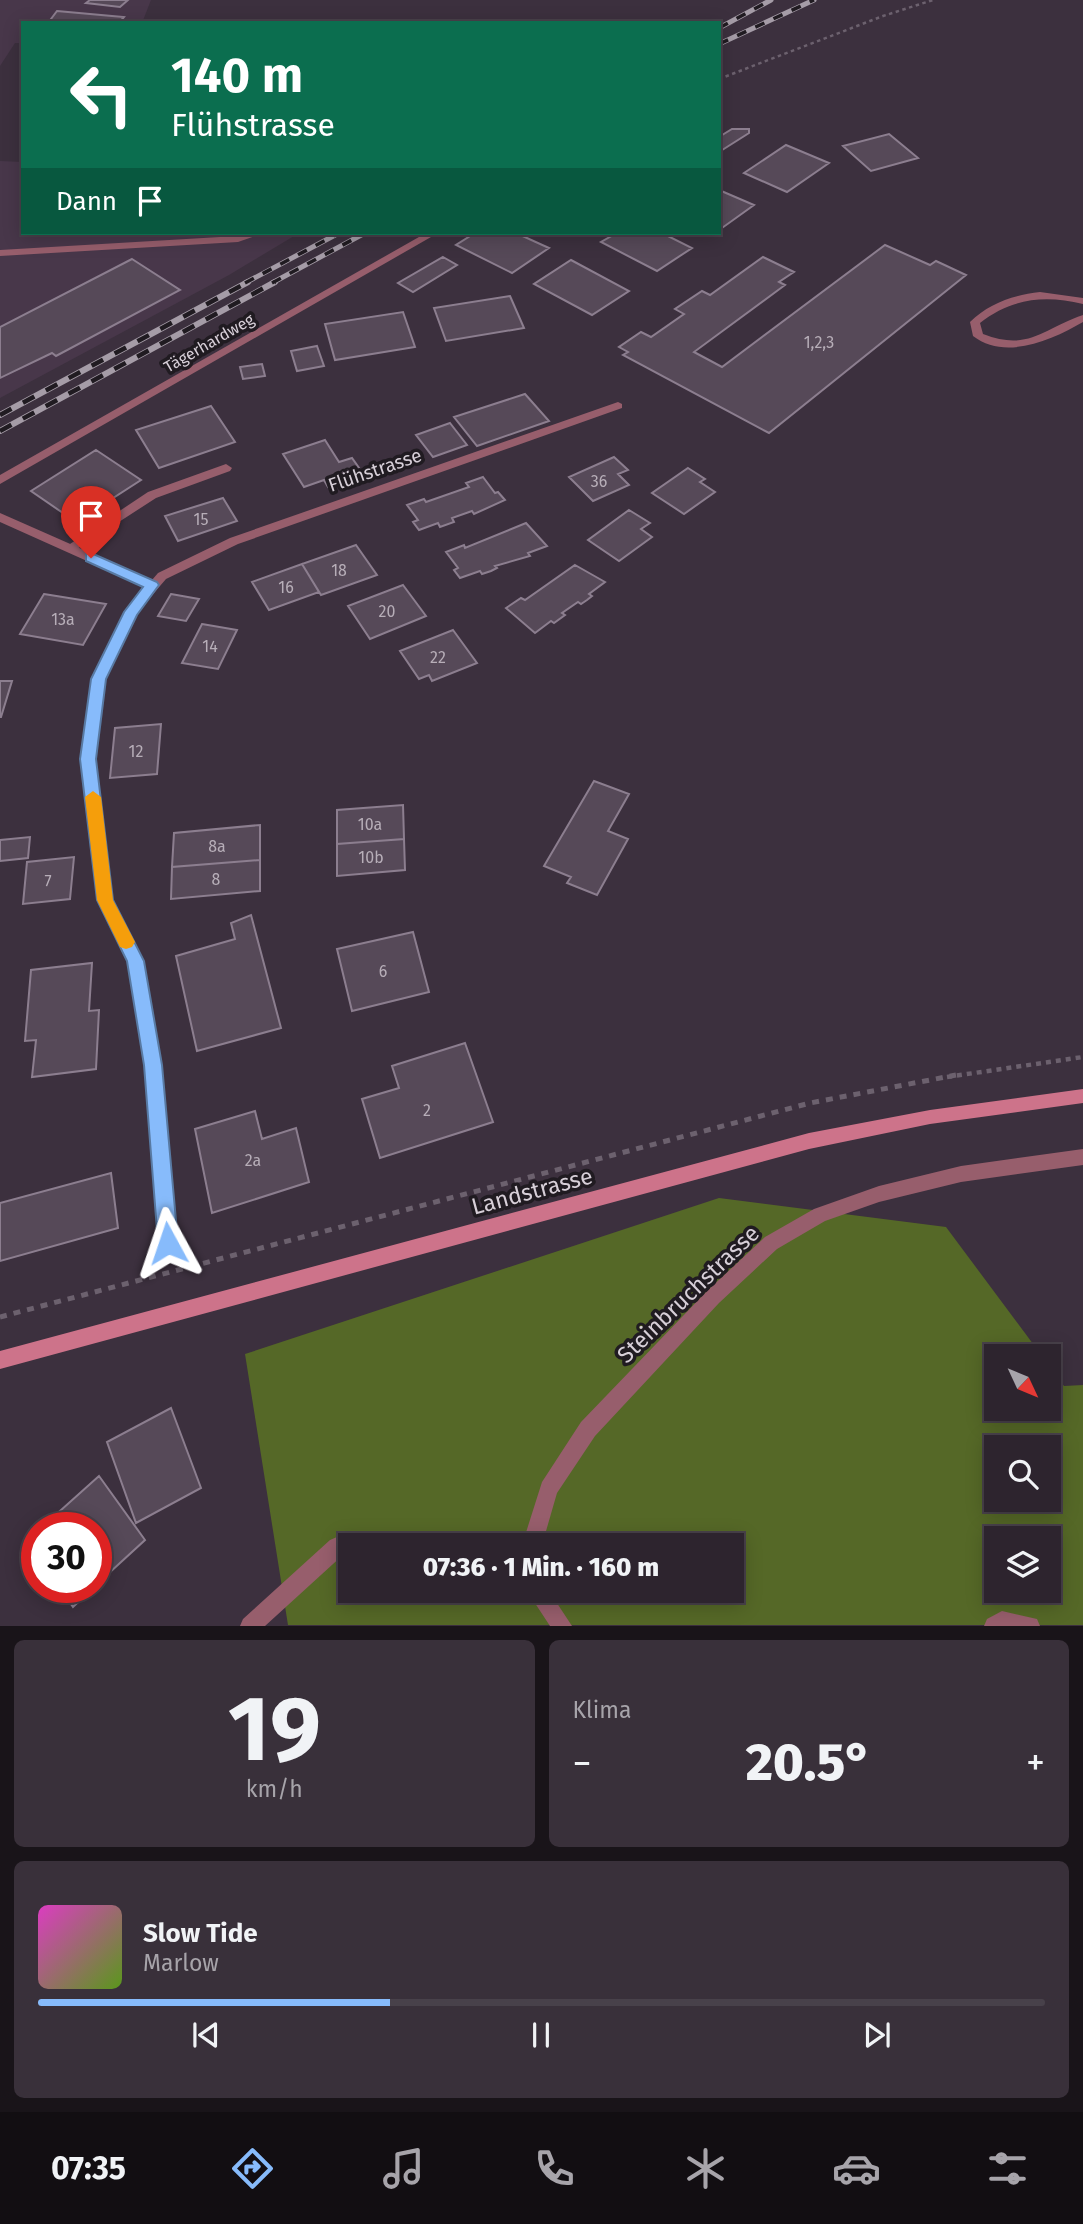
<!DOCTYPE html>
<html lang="de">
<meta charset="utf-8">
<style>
:root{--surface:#2d242e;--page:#39303a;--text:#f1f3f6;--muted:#a7a4aa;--line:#48414a;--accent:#87bbfb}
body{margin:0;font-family:"Fira Sans",sans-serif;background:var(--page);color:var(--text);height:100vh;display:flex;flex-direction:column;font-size:26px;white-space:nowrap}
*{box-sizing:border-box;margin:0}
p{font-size:23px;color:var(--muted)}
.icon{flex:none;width:38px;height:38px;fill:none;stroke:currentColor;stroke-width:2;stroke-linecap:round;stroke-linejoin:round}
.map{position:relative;height:1626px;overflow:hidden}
.details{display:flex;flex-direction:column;gap:14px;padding:14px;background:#191419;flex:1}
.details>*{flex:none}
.guide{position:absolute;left:21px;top:21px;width:700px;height:214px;border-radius:0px;box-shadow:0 4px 18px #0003,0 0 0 2px var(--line);background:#0b6e4f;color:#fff;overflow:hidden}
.needle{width:46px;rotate:134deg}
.controls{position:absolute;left:984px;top:1344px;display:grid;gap:14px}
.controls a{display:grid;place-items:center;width:77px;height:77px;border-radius:0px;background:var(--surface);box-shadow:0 4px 18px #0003,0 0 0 2px var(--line);font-size:35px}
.speed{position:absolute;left:21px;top:1512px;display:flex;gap:14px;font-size:35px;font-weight:700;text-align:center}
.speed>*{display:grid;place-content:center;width:91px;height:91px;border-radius:50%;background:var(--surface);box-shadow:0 4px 18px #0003,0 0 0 2px var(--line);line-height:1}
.speed .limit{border:10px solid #d22;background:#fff;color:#111}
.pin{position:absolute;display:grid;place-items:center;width:60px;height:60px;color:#fff;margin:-72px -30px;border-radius:50% 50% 50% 0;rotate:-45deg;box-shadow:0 0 7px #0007}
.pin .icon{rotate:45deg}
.me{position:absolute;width:77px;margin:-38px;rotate:355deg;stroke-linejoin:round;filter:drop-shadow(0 0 5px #0008)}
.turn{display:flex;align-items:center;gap:24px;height:147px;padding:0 35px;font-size:32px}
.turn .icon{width:91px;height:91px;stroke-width:2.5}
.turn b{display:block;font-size:49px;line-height:60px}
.then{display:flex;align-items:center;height:66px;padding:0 35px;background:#0003;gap:14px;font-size:26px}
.big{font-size:52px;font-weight:800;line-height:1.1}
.details .card{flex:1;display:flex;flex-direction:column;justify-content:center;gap:10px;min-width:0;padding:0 24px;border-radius:10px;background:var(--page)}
.details .dial{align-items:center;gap:0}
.dial b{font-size:91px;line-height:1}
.song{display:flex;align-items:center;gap:21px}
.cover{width:84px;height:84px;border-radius:10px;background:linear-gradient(135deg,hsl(310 70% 55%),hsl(90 70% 35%))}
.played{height:7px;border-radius:4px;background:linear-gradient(90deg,var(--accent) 35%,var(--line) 35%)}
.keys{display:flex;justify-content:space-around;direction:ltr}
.heat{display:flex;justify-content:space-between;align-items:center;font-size:38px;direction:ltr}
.details .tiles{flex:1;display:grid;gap:14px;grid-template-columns:1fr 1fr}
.card:last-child{grid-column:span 2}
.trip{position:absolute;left:338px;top:1533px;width:406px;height:70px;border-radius:0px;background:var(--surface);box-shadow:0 4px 18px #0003,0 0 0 2px var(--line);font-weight:800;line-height:70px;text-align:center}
.tabs{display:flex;height:112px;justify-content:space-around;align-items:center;background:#120e12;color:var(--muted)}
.tabs .icon{width:49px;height:49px}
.tabs .selected{color:var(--accent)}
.tabs b{font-size:32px;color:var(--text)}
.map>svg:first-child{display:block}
</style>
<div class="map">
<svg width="1083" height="1626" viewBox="0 0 1083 1626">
<rect width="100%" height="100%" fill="#3c303e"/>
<!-- built -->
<path fill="#48374a" d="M0,0H151L142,23H23V43H15L0,66Z
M0,161L23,162V233H299L229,275L0,398Z"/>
<!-- green -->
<path fill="#556827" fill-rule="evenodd" d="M719,1198L946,1227L1042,1356H996V1409H1048V1365L1064,1386L1083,1385V1625H288L245,1354ZM996,1447H1048V1500H996ZM996,1538H1048V1591H996ZM350,1545H732V1591H350Z"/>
<!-- building -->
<path fill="#564958" stroke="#8c7e8f" stroke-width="2" d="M90,0H128L120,7L86,3Z
M57,11L112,16L124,17L119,23H48Z
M732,129H749V133L719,152V137Z
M889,134L918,158L871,171L843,146Z
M786,145L829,163L787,192L744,173Z
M719,190L754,205L722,228L719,227Z
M475,233H516L549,248L512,273L456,245Z
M617,233H662L692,248L657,271L601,242Z
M885,245L930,265L936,261L966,275L769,433L623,355L628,352L619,347L641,332L651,337L684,314L675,309L702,291L710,295L763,257L794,272L779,282L785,285L694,352L722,367Z
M443,257L457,265L413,292L398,283Z
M132,259L180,290L56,356L52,353L0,378V327Z
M571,260L629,291L592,315L534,284Z
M510,296L524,328L446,341L434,308Z
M403,312L415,347L335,360L325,324Z
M317,346L324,366L297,371L291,351Z
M262,364L265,376L243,379L240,367Z
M525,394L549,421L477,446L454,417Z
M211,406L235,442L159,468L136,430Z
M450,423L467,445L433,457L416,435Z
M325,440L339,462L352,458L364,475L328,487L324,480L304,487L283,454Z
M96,450L141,480L76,522L31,491Z
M614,457L628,470L618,474L629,485L593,501L569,477Z
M688,468L705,479L700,482L715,492L684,514L652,493Z
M483,477L495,493L498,492L505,500L474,514L472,511L452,518L454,522L440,527L438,523L419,530L413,522L418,520L407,505L424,499L426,502L469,487L466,483Z
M223,498L237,521L178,541L165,516Z
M629,510L650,523L641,529L652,537L619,561L588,540Z
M526,523L547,546L528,553L530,556L495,566L497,568L491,571L482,574L480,571L460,578L454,570L458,568L446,552L464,545L465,548Z
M356,545L377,575L321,595L302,564Z
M302,564L319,592L269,610L252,582Z
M575,565L605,582L589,594L592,596L587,600L581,604L578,602L562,613L565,615L554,623L551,621L535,633L506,608L521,598L525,600Z
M403,585L426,616L370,639L348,606Z
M44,594L106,604L83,645L20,634Z
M171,594L199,599L186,621L158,616Z
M202,624L237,630L218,669L182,663Z
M453,630L477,663L432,681L429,675L419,679L400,651Z
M0,681H12L1,717H0Z
M161,724L157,774L110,778L115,728Z
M594,781L629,794L608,831L628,839L597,895L567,883L571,877L544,866Z
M403,805L404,839L337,844V810Z
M260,825V860L172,867L174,833Z
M30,837L28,858L0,861V840Z
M404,839L405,870L337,876V844Z
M74,857L70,899L23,904L27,862Z
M260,860V891L171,899L172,867Z
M251,915L281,1028L197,1051L176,956L235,939L231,923Z
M413,932L429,992L352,1011L337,949Z
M92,963L89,1011L99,1010L96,1069L32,1077L36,1040L25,1041L31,970Z
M465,1043L493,1122L380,1158L362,1099L399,1088L392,1066Z
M255,1111L262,1139L296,1128L309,1182L212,1213L195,1129Z
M111,1173L118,1228L0,1261V1203Z
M171,1408L201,1488L136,1523L107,1442Z
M99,1476L145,1540L96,1585V1528H41Z
M37,1532V1556L26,1541Z
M59,1587H94L73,1607Z"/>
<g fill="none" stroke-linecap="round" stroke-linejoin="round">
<!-- path-far2 -->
<path stroke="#6c616e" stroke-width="2.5" stroke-dasharray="3.5 3.5" stroke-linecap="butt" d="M719,79L883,16L933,0"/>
<!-- path-far1 -->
<path stroke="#6c616e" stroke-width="4.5" stroke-dasharray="5 5" stroke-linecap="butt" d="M947,1077L1083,1057"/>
<!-- path -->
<path stroke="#6c616e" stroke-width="5" stroke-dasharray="7 7" stroke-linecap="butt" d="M0,1317L810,1103L956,1075
M365,1543L394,1545"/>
<!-- lane -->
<path fill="#975e6c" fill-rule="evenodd" d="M249,233H264L238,242L0,256V250L237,236Z
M1040,292L1083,298V304C1045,295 1012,298 980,323L983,334C1029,352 1044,328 1083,315V322C1052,340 1005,361 973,336L970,322C989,303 1014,295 1040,292Z
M226,464L232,468L230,471L156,498L74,551H66L64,548L148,492Z"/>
<!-- street -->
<path fill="#975e6c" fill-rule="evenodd" d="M426,233H438L0,484V475Z
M618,402L622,404V408L238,544L166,579L136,614L106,679L95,759L112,900L143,961L161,1065L177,1243L174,1249L168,1251L162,1249L159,1243L145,1065L127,961L98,900L81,759L92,679L125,612L145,587L0,522V513L152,580L158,573L230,538Z
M1083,1149V1165L961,1182L879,1202L825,1221L777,1249L719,1303L595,1436L557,1493L542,1545H522L542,1482L581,1422L707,1291L765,1237L814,1209L879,1186L961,1166Z
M337,1537L344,1540L347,1547L344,1554L265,1626H240L243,1619L330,1540Z
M527,1591H549L572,1626H550Z
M1002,1611L1037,1619L1040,1626H984L987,1619Z"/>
<!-- secondary -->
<path fill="#cd738a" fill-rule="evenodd" d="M1083,1089V1103L930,1124L809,1149L0,1369V1351L809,1133L930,1110Z"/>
<!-- rail-far1 casing -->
<g stroke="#a59ca7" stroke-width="5">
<path id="rail-far1" d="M719,28L771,0
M719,44L814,0
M245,283L339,233
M272,283L365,233"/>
</g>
<!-- rail casing -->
<g stroke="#a59ca7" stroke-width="6">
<path id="rail" d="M0,415L248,282
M0,431L275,282"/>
</g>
<!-- rail-far1 -->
<use href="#rail-far1" stroke="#201b21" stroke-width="3.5" stroke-dasharray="10" stroke-linecap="butt"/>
<!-- rail -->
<use href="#rail" stroke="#201b21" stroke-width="4.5" stroke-dasharray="13" stroke-linecap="butt"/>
</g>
<!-- route -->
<path fill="#87bbfb" stroke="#587aa3" stroke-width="2" d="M91,553L157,582L159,585L137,615L106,679L96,759L113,900L144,961L162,1065L178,1243L175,1250L168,1252L161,1250L158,1243L144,1065L127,961L97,900L80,759L91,679L124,612L143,587L86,561V554Z"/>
<!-- slow -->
<path fill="#f59e0b" d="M93,791L101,797L113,900L135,942L132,947L126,949L120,947L97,900L85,797Z"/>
<g text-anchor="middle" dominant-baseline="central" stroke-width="7" stroke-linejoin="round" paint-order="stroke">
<!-- number labels -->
<g font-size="16" fill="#b7aeb8">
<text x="819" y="342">1,2,3</text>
<text x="599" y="481">36</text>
<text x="201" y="519">15</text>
<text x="339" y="570">18</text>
<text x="286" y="587">16</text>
<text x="387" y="611">20</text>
<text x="63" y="619">13a</text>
<text x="210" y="646">14</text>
<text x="438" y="657">22</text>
<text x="136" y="751">12</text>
<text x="370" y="824">10a</text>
<text x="217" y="846">8a</text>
<text x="371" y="857">10b</text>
<text x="216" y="879">8</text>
<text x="48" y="881">7</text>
<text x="383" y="971">6</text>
<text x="427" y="1110">2</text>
<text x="253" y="1160">2a</text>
</g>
<!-- far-street labels -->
<g font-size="16" fill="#d7cfd8" stroke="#201b21">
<text transform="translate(209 343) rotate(-30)">Tägerhardweg</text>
</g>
<!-- street labels -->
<g font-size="19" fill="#d7cfd8" stroke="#201b21">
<text transform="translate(375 470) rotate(-19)">Flühstrasse</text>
</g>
<!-- near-street labels -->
<g font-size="23" fill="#d7cfd8" stroke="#201b21">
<text transform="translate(532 1191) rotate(-15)">Landstrasse</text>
<text transform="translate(688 1294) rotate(-44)">Steinbruchstrasse</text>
</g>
</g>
</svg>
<div class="controls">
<a><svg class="needle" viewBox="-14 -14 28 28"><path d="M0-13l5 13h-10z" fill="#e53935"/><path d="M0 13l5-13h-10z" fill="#a7a4aa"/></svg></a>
<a><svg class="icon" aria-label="search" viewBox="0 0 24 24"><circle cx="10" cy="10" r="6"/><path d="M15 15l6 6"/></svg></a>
<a><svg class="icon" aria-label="layers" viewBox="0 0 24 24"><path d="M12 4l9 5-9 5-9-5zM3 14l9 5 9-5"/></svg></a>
</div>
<div class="speed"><div class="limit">30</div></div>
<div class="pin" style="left:91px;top:558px;background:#d93025"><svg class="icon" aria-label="arrive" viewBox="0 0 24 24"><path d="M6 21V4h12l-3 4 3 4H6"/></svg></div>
<svg class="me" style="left:168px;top:1243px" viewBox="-20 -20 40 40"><path d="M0-17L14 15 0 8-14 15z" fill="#87bbfb" stroke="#fff" stroke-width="4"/></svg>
<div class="trip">07:36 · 1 Min. · 160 m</div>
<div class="guide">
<div class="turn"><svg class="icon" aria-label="left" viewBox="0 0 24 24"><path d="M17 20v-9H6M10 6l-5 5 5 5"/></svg><div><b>140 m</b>Flühstrasse</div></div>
<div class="then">Dann<svg class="icon" aria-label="arrive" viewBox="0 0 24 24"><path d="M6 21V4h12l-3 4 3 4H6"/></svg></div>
</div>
</div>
<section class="details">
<div class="tiles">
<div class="card dial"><b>19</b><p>km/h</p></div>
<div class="card"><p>Klima</p>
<div class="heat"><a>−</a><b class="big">20.5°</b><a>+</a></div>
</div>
<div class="card">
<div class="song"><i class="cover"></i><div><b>Slow Tide</b><p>Marlow</p></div></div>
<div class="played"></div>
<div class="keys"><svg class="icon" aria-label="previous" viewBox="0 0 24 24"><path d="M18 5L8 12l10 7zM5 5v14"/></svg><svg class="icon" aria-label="pause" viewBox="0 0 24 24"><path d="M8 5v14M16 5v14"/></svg><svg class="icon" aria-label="next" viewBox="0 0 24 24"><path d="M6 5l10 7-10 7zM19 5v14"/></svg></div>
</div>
</div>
</section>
<nav class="tabs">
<b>07:35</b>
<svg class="icon selected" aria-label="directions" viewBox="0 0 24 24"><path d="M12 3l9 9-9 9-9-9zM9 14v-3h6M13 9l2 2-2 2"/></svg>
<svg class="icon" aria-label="music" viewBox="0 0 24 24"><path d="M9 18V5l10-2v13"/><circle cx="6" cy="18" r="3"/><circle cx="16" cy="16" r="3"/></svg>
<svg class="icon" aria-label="phone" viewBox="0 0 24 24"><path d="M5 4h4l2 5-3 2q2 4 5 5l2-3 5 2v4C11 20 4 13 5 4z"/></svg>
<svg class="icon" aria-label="climate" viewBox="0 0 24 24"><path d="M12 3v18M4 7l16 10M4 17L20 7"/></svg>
<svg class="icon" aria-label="car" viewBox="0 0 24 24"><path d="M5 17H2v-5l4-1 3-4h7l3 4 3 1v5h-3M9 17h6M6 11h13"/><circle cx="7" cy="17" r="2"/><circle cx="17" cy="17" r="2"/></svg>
<svg class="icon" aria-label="filters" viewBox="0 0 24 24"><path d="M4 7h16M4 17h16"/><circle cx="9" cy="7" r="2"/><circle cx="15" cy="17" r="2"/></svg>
</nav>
